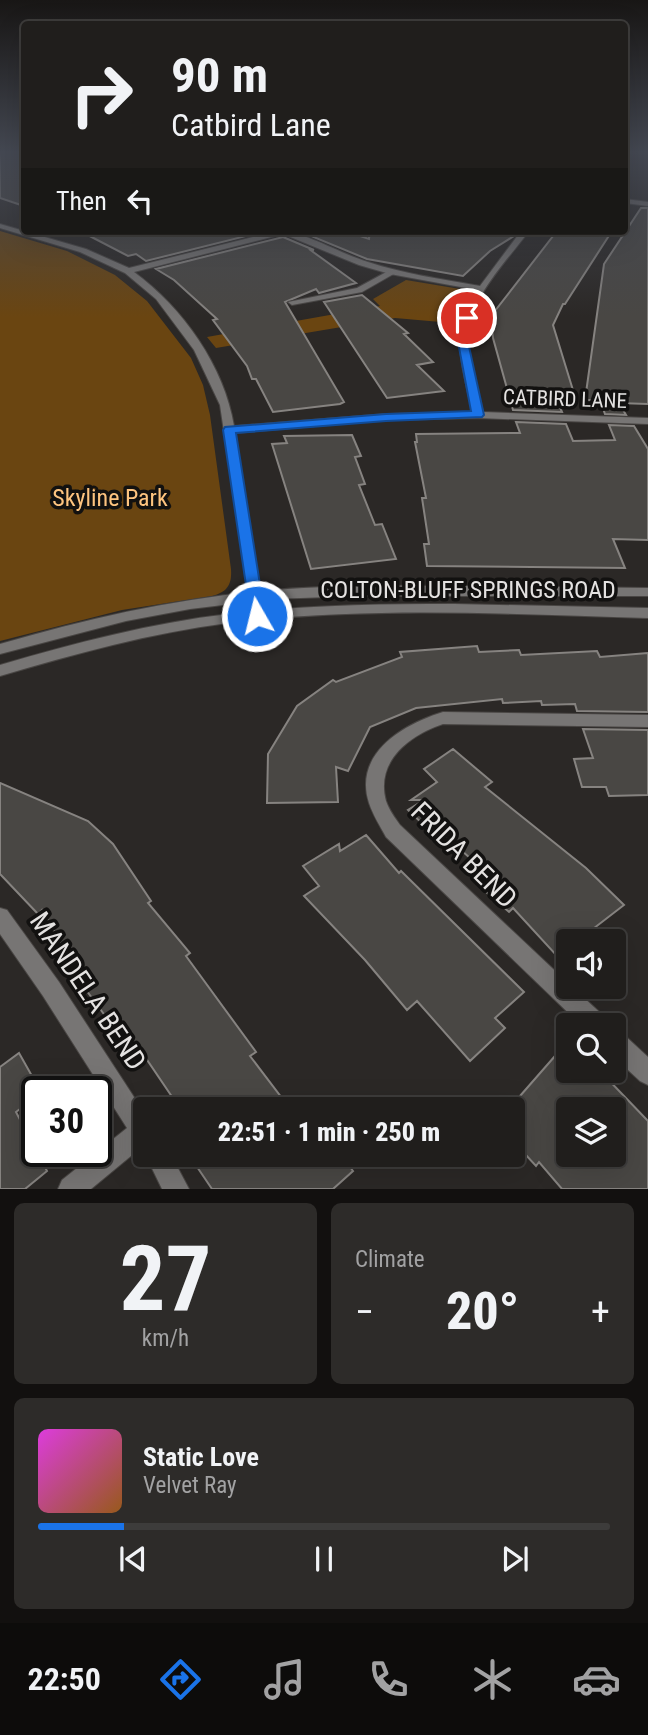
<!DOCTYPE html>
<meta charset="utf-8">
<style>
:root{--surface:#201e1c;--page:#2d2b29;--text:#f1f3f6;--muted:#a2a2a3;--line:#3d3c3b;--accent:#1a73e8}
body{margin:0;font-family:"Roboto Condensed",sans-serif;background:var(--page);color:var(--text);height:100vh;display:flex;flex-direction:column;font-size:26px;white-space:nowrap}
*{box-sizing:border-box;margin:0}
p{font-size:23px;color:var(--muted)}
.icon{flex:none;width:38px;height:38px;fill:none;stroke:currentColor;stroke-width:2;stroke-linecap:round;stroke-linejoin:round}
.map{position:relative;height:1189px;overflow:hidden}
.details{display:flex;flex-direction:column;gap:14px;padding:14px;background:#12100f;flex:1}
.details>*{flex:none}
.hud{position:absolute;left:21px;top:21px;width:607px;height:214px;border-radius:7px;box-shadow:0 7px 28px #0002,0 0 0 2px var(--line);background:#201e1c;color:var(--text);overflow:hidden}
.controls{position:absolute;left:556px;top:929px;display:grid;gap:14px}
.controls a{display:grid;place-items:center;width:70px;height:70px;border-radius:7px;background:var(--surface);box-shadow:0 7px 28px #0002,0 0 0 2px var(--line);font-size:35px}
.speed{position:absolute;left:21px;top:1076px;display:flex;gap:14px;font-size:35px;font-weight:700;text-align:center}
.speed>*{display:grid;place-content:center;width:91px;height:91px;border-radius:50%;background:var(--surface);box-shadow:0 7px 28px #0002,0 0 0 2px var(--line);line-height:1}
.speed .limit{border:4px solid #111;border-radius:10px;background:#fff;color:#111}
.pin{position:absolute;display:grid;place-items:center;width:60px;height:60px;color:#fff;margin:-30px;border:4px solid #fff;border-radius:50%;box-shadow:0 2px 7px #0007}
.me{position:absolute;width:77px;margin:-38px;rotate:352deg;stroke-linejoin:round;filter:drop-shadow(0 0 5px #0008)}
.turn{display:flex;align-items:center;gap:24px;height:147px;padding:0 35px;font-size:32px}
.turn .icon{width:91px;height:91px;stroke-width:2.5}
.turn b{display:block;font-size:49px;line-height:60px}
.then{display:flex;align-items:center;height:66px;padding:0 35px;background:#0003;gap:14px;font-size:26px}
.big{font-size:52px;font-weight:800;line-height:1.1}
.details .widget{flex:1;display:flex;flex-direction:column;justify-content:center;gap:10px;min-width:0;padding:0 24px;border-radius:10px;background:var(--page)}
.details .dial{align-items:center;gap:0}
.dial b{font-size:91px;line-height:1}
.song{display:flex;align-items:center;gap:21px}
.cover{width:84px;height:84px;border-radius:10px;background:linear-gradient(135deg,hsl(300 70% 55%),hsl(30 70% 35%))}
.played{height:7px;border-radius:4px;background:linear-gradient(90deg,var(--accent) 15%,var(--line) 15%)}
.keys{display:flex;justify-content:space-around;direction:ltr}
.heat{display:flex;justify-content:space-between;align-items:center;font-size:38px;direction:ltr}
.details .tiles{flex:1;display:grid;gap:14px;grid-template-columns:1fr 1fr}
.widget:last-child{grid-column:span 2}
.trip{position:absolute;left:133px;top:1097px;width:392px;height:70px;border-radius:7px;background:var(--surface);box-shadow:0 7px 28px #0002,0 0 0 2px var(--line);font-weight:800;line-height:70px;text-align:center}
.menu{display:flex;height:112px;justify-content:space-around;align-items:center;background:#0d0c0b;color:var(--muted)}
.menu .icon{width:49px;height:49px}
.menu .on{color:var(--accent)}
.menu b{font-size:32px;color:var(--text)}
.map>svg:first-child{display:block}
</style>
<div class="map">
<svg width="648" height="1189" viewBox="0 0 648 1189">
<rect width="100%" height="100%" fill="#2b2826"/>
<!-- green -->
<path fill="#6a4511" d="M0,231L67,251L115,275L147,301L191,358L203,385L210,415L231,569C232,584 228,592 212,596L122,610L0,641Z
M406,280L466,290L467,295L452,323L395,318L216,348L207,337L380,306L373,299Z"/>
<!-- building -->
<path fill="#494744" stroke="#868380" stroke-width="2" fill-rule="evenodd" d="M0,151H24V206L0,198Z
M641,208H648V404L619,403L626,415L605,414L600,400H585L604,264Z
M80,231H266L146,261L136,254L128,256Z
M328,231H345L369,239L370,231H488L514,236L490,251L463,276L367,259L311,236Z
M557,231H612L565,304H563L553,325L576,400H557L562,412L513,410L493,338L491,316Z
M283,237L314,250L309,249L356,283L319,293L316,289L285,302L344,402L340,404L273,412L256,379H252L247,366L213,320L217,319L174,280L156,269Z
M362,295L408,333L404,334L433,362L417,365L444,391L387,398L324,302Z
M516,422L566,424L573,441L615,440L609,425L634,426L648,449V540L613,539L625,568L427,566L424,544H429L422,498H426L415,442H417L416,434L520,433Z
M352,435L361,456L355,457L365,484L359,485L375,525L382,524L396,559L311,569L272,444L287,443L284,436Z
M477,646L479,652L519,650L521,655L597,651L600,657L648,653V712L577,711L575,704L542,705L541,701L503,703L502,699L416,708L370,727L348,771L336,767L338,802L267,803L268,754L297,706L333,680L336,682L402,657L400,652Z
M583,729L648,730V795L609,796L606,787H582L574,759L593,758Z
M453,749L492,782L485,787L586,868L624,905L576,942H569V947L557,956L513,908L509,912L478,885L489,875L433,825L428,829L408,810L424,800H411L437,782L424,769Z
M0,783L88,821L113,844L151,901L148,903L190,953L186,956L256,1052L250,1056L291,1110H181L143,1054L132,1062L106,1017L81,983L83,982L42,910L38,914L0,874Z
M366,835L399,873L401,871L524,992L495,1018L505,1028L470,1061L417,1001L407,1010L365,960L304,896L319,886L303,866L339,844L340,851Z
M569,1040V1071H600L648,1121V1189H562L539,1162L536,1166L513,1141V1104ZM569,1110H614V1155H569Z
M19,1053L41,1092H37V1096L16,1112L47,1171L25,1189H0V1067Z
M189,1155H341L353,1171L333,1189H212Z"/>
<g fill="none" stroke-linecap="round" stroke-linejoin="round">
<!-- service casing -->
<g stroke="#494644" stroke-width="2">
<path id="service" d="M390,270L397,272L362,292L292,305L288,302L357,288Z"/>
</g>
<!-- minor casing -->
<g stroke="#494644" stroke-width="2">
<path id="minor" d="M625,199L648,202V206L625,203Z
M0,224L86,249L129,268L277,231C305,231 338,253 368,262C404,274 442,279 480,286L521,231H529C504,265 464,302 468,348C470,370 478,391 483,412L648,418V424L478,418L386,420L235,433L264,616L257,621L252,619L220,405L194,350L156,299L125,273L80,252L0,228ZM283,234L359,265L390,274L477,290C448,335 463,365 472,412L386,414L234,426C224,366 183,308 134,272Z
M443,712L648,715V727L443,724C410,735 375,761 386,801C389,810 395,818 400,825L569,984V987H572L606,1018L609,1026H582L386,837C380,826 373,815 369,803C353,753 404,724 443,712Z
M0,908L7,910L59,982L145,1114V1147L143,1146L91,1189H58L62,1180L127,1128L43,996L0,934Z
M614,1030L622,1033L648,1057V1085L640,1081L614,1057Z
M145,1154L171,1155L189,1189H162Z"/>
</g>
<!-- tertiary casing -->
<g stroke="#494644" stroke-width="2">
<path id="tertiary" d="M489,586L648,588V596H358L272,599L190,609L126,621L0,654V644C88,618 179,598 271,590C343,584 416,586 489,586Z
M454,604L648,608V618C509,614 367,606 228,623C150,633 75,654 0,676V665C75,643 151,623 229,614C304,605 379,604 454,604Z"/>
</g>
<!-- service -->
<use href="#service" fill="#777574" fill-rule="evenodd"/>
<!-- minor -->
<use href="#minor" fill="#777574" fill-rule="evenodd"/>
<!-- tertiary -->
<use href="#tertiary" fill="#777574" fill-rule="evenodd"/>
</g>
<!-- sky -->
<linearGradient id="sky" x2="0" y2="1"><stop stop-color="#181615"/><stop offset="0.48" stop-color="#444852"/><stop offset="1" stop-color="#444852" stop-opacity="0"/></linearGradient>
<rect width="648" height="317" fill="url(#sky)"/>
<!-- route -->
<path fill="#1a73e8" stroke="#114b97" stroke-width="2" d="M467,315L472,318L468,342L484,415L482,417L386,421L236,433L265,616L257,621L251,619L223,430L225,427L386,414L471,411L458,342L462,318Z"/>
<g text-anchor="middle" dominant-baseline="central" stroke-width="7" stroke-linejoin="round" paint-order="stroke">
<!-- far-street labels -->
<g font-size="21" fill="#e4e2e1" stroke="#121110">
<text transform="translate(565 399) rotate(2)">CATBIRD LANE</text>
</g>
<!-- park labels -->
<g font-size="24" fill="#fec47f" stroke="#121110">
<text x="110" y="498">Skyline Park</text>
</g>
<!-- street labels -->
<g font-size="24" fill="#e4e2e1" stroke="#121110">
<text x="468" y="590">COLTON-BLUFF SPRINGS ROAD</text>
</g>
<!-- near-street labels -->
<g font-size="28" fill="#e4e2e1" stroke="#121110">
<text transform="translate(464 855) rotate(45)">FRIDA BEND</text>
<text transform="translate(88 991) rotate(56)">MANDELA BEND</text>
</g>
</g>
</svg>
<div class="controls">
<a><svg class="icon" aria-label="sound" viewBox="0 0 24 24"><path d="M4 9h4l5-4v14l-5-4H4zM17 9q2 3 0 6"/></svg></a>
<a><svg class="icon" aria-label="search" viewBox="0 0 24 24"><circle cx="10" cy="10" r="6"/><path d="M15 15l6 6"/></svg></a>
<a><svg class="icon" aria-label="layers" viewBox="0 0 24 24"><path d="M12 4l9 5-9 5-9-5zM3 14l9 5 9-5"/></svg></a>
</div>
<div class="speed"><div class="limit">30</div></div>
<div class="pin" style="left:467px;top:318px;background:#d93025"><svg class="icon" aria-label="arrive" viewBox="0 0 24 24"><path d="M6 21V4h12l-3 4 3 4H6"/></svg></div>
<svg class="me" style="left:257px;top:616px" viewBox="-20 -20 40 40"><circle r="17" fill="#1a73e8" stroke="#fff" stroke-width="3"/><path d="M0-11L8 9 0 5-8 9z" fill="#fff"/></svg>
<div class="trip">22:51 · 1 min · 250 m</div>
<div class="hud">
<div class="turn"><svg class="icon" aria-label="right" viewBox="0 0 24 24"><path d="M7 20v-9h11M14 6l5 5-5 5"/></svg><div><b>90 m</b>Catbird Lane</div></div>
<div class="then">Then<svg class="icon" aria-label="left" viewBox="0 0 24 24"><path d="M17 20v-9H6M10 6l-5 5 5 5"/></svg></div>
</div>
</div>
<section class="details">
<div class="tiles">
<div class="widget dial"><b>27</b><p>km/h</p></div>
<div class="widget"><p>Climate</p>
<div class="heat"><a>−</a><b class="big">20°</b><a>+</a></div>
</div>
<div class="widget">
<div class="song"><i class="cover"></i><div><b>Static Love</b><p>Velvet Ray</p></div></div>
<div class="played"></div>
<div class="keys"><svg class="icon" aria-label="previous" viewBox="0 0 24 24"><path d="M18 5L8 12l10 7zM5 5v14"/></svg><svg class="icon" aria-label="pause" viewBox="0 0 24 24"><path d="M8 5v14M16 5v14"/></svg><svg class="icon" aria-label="next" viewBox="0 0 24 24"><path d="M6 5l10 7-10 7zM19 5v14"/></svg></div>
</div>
</div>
</section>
<nav class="menu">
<b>22:50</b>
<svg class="icon on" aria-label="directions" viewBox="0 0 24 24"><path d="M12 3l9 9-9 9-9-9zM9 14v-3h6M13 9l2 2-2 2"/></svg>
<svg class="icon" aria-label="music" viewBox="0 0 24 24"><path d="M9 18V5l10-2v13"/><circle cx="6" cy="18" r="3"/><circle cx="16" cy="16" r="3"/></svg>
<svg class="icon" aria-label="phone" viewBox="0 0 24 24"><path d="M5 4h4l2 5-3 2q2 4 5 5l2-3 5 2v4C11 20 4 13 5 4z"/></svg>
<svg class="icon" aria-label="climate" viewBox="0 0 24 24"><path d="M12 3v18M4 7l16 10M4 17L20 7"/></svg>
<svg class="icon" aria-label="car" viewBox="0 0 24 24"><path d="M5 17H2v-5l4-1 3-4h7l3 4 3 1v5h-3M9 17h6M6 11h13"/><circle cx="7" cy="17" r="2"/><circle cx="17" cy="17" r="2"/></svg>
</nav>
